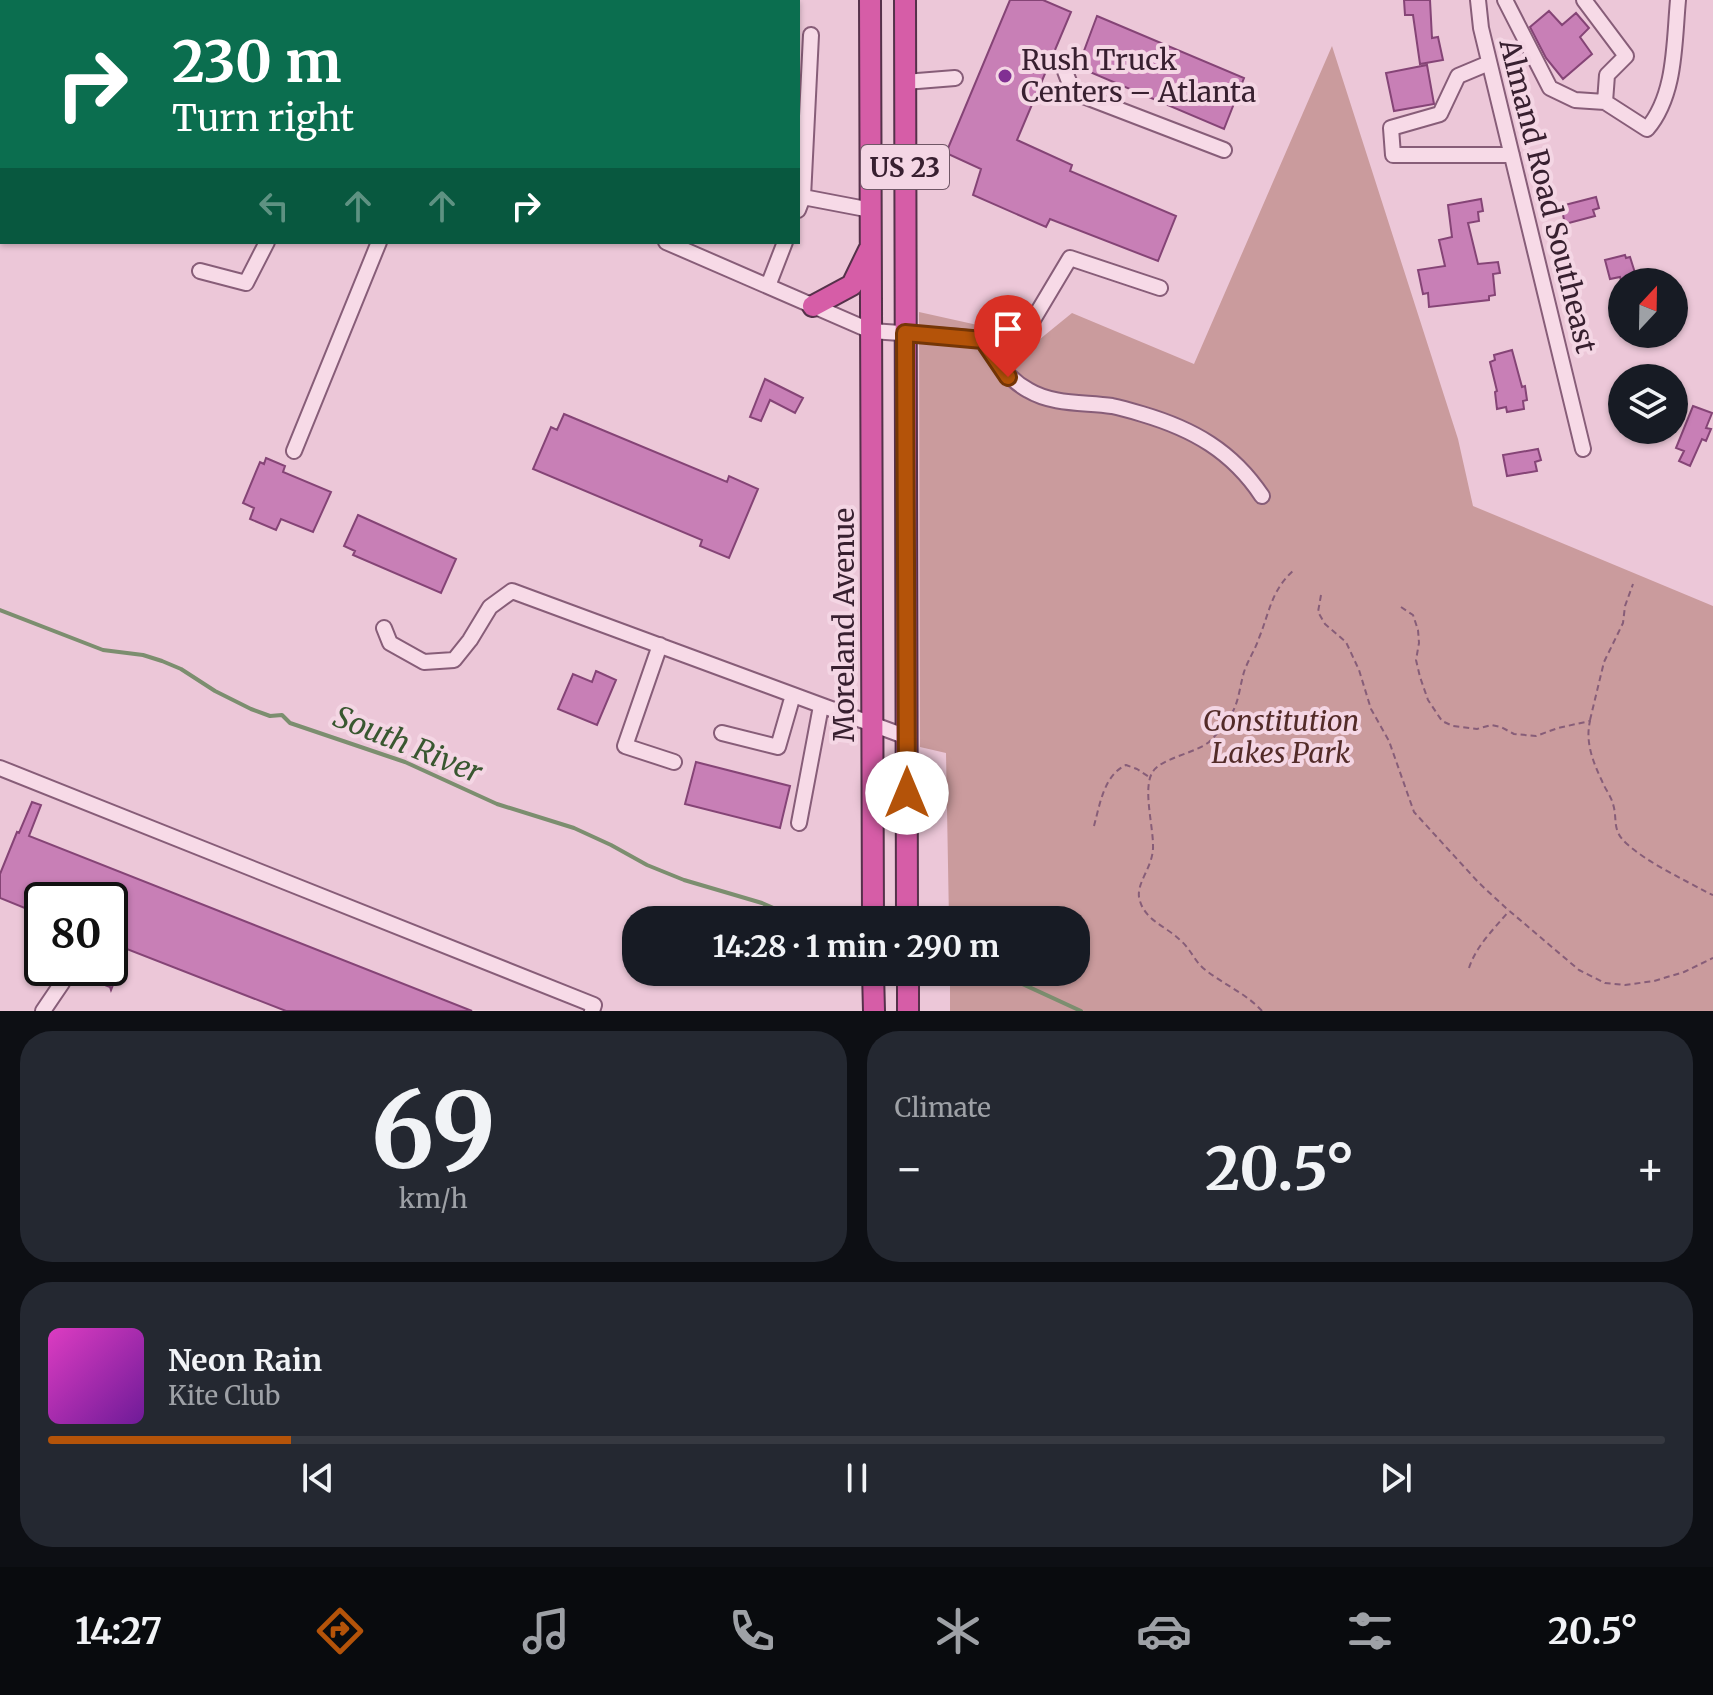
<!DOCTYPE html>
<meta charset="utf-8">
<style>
:root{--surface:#171b24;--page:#242831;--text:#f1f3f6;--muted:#9ea1a6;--line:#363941;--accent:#b45309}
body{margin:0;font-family:Merriweather,serif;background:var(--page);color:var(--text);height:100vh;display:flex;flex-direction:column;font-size:30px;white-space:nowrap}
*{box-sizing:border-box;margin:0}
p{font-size:26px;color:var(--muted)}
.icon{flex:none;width:44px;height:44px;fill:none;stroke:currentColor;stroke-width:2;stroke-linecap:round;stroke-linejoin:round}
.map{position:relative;height:1011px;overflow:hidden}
.side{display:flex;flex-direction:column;gap:20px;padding:20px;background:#0d0f14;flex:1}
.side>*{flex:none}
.top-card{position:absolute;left:0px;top:0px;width:800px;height:244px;box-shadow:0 2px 6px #0004;background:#0b6e4f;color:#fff;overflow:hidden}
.needle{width:52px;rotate:22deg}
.fabs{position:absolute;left:1608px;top:268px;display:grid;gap:16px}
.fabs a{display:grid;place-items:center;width:80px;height:80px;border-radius:50%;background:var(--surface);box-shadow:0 2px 6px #0004;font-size:40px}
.speed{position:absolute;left:24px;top:882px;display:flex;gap:16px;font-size:40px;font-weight:700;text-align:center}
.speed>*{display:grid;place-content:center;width:104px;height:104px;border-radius:50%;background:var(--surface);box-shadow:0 2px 6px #0004;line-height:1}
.speed .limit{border:4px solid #111;border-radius:12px;background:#fff;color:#111}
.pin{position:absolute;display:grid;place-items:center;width:68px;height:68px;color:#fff;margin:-82px -34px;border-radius:50% 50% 50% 0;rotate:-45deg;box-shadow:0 0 8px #0007}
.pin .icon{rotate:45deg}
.me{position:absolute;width:88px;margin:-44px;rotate:0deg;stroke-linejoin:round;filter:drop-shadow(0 0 6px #0008)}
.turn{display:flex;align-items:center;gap:28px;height:168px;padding:0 40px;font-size:36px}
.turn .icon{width:104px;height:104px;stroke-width:2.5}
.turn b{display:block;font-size:56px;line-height:68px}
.lanes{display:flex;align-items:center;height:76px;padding:0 40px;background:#0003;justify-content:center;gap:40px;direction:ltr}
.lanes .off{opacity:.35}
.big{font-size:60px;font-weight:700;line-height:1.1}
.side .tile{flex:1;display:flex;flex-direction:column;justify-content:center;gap:12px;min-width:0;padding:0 28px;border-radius:32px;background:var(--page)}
.side .dial{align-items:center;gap:0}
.dial b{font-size:104px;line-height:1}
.song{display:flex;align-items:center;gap:24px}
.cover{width:96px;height:96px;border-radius:12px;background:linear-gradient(135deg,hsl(310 70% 55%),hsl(280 70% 35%))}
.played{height:8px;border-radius:4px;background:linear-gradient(90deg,var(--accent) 15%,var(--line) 15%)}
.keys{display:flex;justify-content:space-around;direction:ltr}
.heat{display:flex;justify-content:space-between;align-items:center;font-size:44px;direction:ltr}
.side .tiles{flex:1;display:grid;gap:20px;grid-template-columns:1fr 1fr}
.tile:last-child{grid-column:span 2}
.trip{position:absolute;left:622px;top:906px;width:468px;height:80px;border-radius:32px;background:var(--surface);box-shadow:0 2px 6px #0004;font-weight:700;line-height:80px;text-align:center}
.dock{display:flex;height:128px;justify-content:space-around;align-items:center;background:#090b0e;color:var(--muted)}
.dock .icon{width:56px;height:56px}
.dock .active{color:var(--accent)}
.dock b{font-size:36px;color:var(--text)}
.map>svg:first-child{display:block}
</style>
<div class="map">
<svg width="1713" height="1011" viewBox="0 0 1713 1011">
<rect width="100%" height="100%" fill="#ecc7d8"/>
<!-- green -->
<path fill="#ca9b9d" d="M1332,46L1458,439L1473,506L1713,606V1011H950V972H1076V920H949L946,753L920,747L919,312L1040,339L1072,313L1194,364Z"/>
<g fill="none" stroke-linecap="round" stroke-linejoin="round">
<!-- stream -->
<path stroke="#7c8e6f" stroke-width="4" d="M0,610L103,650L143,655L162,661L181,669L215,691L251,709L270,716L282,715L290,723L405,762L497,804L574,828L611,845L647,865L684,880L762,903L801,920
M989,972L1014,980L1081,1011"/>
</g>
<!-- building -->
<path fill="#c87fb6" stroke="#854476" stroke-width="2" d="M1010,0H1043L1071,12L1017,140L1072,165L1070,171L1176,216L1158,261L1050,219L1046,227L973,195L981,169L946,153Z
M1404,0H1430L1432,38L1438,37L1443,60L1420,64L1413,15H1405Z
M1549,11L1562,25L1576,13L1589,28L1580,37L1592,54L1563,79L1546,58L1530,27Z
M1097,16L1244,78L1224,129L1078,67Z
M1427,65L1434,104L1394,111L1386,73Z
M1596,197L1599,208L1593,210L1595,216L1565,224L1561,206Z
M1481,199L1483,211L1478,212L1479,221L1468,223L1478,264L1498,262L1500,273L1493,274L1495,295L1489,296V300L1429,307L1428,293L1423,294L1418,270L1445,266L1439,240L1452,237L1448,205Z
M1625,255L1626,258L1630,257L1636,276L1621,280L1620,277L1610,279L1605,260Z
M1512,350L1522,387L1525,386L1527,400L1523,401L1524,409L1507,412L1506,407L1497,409L1495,392L1497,391L1490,362L1495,360L1494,355Z
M765,379L803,398L795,413L770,400L761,421L750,417Z
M1693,406L1712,413L1706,428L1711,429L1706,441L1702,439L1690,466L1679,461L1684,451L1676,448Z
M564,414L727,482L729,476L758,489L729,558L700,546L702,540L533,469L551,427L557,430Z
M1538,449L1541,460L1535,462L1537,471L1507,476L1503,455Z
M266,458L285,466L283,472L331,492L313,532L281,519L276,530L250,519L254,508L243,503L260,462L264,464Z
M358,515L456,559L441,593L353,555L355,551L344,546Z
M596,671L616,680L597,725L558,709L573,674L592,682Z
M696,762L790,786L780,828L685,804Z
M32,802L41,805L29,836L472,1011H286L127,949L111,990L110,987L65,969L110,968V900H42V915L0,898V874L17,832L19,833Z"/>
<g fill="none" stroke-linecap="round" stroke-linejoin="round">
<!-- minor casing -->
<g stroke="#875d78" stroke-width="18">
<path id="minor" d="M83,0L88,2
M1478,0L1481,28L1583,449
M1505,0L1550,88L1575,100L1605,102
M1584,0L1626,56L1607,75L1605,102L1647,129C1676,95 1674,43 1678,0
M122,2L123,0
M276,2L277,0
M498,2V0
M1489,63L1458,76L1440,114L1391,128L1393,155H1512
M1063,66L1073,92L1224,150
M905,82L955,78
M798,195L803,197L811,35
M798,210L803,197L871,210
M666,242L871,331L960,337L1004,343L1030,325L1070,258L1160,288
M200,271L246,283L267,242
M768,286L785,242
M983,340C997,360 1006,378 1028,390C1053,405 1084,402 1112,406C1122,408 1132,411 1142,414C1193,429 1232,451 1262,496
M294,451L379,242
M384,628L390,643L424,662L454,660L470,640L490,607L512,591L907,737
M660,645L625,746L674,762
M722,733L778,747L793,695
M0,768L594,1005L592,1011
M799,823L821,706
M43,1011L62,983"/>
</g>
<!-- highway casing -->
<g stroke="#55314a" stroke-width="24">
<path id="highway" d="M870,0L873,920
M905,0L907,920
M813,306L852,285L869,250
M873,972L874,1011
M908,972V1011"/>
</g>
<!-- path -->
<path stroke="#875d78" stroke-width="2" stroke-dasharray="6 4" stroke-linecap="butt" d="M1321,595L1318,612L1325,624L1346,642L1359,670L1371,709L1389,741L1414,812L1479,883L1506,908L1579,970L1605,983L1625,985L1654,981L1684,972L1713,958
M1401,607L1413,615L1418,630L1419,643L1416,660L1420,677L1428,700L1442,721L1453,726L1477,729L1491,725L1501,727L1514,734L1536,736L1558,728L1590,721C1585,742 1593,762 1602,781C1605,789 1611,796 1613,804C1618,820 1611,830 1627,844C1648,863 1683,879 1708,893L1713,895
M1590,720L1604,662L1623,623L1625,606L1633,584
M1094,826C1100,804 1104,775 1126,765L1137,769L1149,777
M1469,968C1476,946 1494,929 1509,911
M1262,1011C1246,993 1222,984 1203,968C1194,960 1190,948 1180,940C1166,926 1143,920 1139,897C1137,881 1154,866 1153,845C1153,826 1143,789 1152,773C1160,758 1194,754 1209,742C1218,734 1226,722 1232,713C1239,701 1240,685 1244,672C1248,660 1255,650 1259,638C1270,611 1271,590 1295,569"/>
<!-- minor -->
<use href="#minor" stroke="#f7dae7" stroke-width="14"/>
<!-- highway -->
<use href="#highway" stroke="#d65da7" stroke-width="20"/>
</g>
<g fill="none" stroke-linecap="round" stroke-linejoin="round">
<!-- route casing -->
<g stroke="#753606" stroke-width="20">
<path id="route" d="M907,793L905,333L983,340L1008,377"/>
</g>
<!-- route -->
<use href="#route" stroke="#b45309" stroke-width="14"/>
</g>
<!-- markers -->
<circle fill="#813093" stroke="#f4d6e4" stroke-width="3" cx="1005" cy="76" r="8"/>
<g text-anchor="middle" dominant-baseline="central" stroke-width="8" stroke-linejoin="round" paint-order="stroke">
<!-- shield labels -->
<rect fill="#f4d6e4" stroke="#705766" stroke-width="2" x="861" y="145" width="88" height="44" rx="6"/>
<g font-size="26" font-weight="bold" fill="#382030">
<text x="905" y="167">US 23</text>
</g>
<!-- poi labels -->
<g font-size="28" fill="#382030" stroke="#f4d6e4" text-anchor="start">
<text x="1021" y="60">Rush Truck<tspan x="1021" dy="32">Centers – Atlanta</tspan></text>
</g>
<!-- street labels -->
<g font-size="28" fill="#382030" stroke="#f4d6e4">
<text transform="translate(1548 196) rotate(76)">Almand Road Southeast</text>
<text transform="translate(844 625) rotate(-90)">Moreland Avenue</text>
</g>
<!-- park labels -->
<g font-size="28" font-style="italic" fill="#532b28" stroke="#f4d6e4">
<text x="1281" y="721">Constitution<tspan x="1281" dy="32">Lakes Park</tspan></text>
</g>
<!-- water labels -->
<g font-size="30" font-style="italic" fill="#395730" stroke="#f4d6e4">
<text transform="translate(408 744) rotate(22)">South River</text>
</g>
</g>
</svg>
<div class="fabs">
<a><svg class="needle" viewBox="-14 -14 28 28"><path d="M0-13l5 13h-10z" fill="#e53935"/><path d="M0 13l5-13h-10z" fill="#9ea1a6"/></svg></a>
<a><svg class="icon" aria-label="layers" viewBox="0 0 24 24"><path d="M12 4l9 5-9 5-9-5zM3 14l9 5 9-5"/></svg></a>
</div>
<div class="speed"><div class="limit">80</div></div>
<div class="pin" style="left:1008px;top:377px;background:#d93025"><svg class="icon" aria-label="arrive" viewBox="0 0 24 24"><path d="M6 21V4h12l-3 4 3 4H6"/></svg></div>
<svg class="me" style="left:907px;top:793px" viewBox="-20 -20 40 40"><circle r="19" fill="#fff"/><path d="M0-13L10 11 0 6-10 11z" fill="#b45309"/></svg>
<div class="trip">14:28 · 1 min · 290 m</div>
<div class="top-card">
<div class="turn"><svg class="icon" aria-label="right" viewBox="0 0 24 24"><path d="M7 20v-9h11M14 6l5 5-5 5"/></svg><div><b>230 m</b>Turn right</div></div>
<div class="lanes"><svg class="icon off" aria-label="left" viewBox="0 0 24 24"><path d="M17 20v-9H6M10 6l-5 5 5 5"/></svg><svg class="icon off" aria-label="ahead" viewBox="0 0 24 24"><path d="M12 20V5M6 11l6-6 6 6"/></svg><svg class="icon off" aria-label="ahead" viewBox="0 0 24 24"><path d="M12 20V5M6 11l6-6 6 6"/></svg><svg class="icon" aria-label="right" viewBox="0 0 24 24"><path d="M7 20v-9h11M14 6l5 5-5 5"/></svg></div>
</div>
</div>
<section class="side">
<div class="tiles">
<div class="tile dial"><b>69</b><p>km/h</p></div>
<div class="tile"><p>Climate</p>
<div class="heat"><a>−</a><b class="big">20.5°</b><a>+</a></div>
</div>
<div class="tile">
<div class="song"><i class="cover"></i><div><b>Neon Rain</b><p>Kite Club</p></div></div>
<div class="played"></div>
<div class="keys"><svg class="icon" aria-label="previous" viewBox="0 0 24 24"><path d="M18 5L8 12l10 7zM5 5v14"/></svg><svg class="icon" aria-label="pause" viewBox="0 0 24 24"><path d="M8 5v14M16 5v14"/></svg><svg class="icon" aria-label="next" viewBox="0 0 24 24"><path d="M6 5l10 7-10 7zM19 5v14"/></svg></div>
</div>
</div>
</section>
<nav class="dock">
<b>14:27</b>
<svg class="icon active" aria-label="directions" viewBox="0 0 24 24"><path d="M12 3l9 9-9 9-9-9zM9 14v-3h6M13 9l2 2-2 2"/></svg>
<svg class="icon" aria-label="music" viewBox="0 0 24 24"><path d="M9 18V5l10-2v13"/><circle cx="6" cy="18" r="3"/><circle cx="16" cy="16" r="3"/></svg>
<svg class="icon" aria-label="phone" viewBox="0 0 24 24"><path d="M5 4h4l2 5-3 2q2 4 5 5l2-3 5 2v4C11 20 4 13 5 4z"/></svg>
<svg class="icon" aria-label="climate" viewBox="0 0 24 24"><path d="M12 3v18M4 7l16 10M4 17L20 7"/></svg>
<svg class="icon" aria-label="car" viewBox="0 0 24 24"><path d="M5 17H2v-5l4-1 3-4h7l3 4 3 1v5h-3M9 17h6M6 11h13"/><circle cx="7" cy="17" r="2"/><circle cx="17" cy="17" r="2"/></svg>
<svg class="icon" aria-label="filters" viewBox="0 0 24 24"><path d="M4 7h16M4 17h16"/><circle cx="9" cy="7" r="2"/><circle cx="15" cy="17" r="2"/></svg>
<b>20.5°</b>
</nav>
